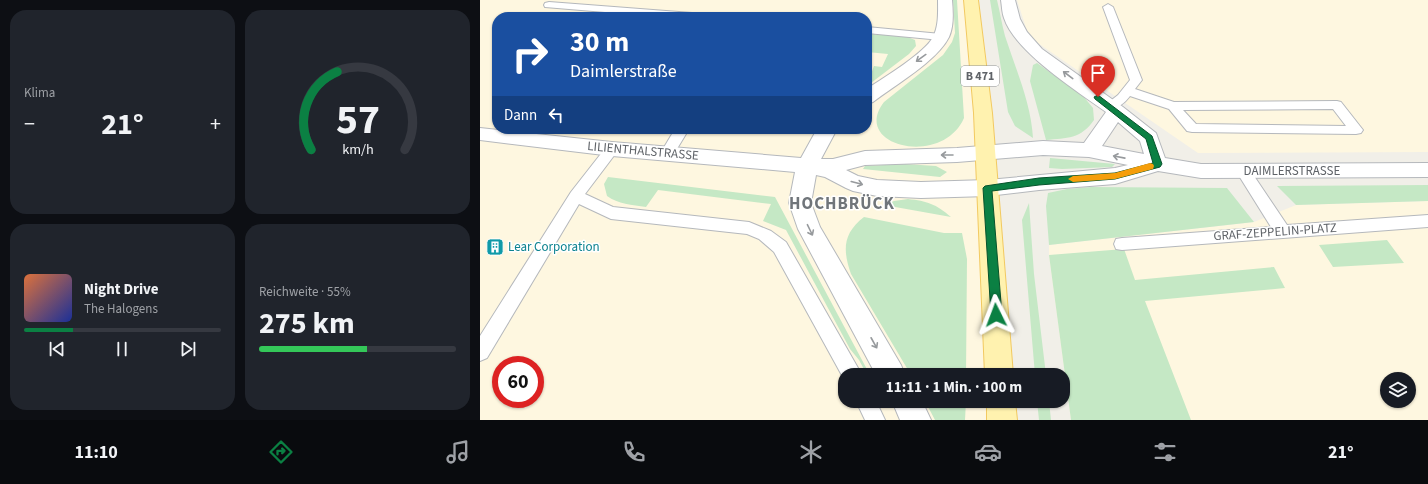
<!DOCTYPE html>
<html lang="de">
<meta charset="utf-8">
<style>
:root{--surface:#171b24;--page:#20242c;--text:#f1f3f6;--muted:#9ea1a6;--line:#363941;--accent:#0b8043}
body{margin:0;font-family:"Source Sans 3",sans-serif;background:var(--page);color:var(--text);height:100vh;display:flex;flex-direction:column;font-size:15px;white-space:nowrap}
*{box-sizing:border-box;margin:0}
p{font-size:13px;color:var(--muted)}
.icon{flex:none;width:22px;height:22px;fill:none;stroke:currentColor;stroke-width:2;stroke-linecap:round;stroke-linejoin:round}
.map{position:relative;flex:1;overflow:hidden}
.drawer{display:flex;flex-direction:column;gap:10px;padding:10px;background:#0d0f14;width:480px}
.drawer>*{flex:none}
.top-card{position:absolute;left:12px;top:12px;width:380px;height:122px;border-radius:16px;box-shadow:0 1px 3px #0004;background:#1a4fa0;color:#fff;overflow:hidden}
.fabs{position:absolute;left:900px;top:372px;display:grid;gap:8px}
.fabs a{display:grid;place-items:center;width:36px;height:36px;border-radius:50%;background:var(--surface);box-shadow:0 1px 3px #0004;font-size:20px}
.speed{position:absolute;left:12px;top:356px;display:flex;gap:8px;font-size:20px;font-weight:700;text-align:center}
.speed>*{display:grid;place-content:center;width:52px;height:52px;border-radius:50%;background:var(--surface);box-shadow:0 1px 3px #0004;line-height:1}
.speed .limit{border:6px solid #d22;background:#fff;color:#111}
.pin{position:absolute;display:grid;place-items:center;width:34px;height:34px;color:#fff;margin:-41px -17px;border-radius:50% 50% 50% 0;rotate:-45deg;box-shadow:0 0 4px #0007}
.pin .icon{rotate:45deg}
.me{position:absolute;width:44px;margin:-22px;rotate:357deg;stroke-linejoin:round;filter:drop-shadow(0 0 3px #0008)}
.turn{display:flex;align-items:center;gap:14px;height:84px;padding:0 12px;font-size:18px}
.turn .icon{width:52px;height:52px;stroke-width:2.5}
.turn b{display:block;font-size:28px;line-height:34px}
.then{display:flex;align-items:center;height:38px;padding:0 12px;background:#0003;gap:8px;font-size:15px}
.big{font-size:30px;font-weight:700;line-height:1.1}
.drawer .card{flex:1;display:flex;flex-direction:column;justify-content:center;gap:6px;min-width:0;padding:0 14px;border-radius:16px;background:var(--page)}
.drawer .dial{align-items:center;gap:0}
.dial svg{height:104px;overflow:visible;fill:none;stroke:var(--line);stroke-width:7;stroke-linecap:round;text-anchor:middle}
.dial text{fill:var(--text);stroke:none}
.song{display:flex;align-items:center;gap:12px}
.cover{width:48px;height:48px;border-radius:6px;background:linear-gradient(135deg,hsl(20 70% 55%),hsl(230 70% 35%))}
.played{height:4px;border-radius:2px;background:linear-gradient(90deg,var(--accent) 25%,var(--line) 25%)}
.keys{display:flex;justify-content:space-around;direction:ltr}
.heat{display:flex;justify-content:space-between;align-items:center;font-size:22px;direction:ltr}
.charge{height:6px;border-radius:3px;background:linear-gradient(90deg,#34c759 55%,var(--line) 0)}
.drawer .tiles{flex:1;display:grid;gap:10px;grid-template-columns:repeat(2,1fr)}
.trip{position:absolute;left:358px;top:368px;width:232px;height:40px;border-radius:16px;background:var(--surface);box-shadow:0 1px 3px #0004;font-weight:700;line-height:40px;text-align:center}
.tabs{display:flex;height:64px;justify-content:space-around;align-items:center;background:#090b0e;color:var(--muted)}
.tabs .icon{width:28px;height:28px}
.tabs .active{color:var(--accent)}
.tabs b{font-size:18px;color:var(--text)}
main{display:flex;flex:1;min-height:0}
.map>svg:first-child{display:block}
</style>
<main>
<section class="drawer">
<div class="tiles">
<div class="card"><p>Klima</p>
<div class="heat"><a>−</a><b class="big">21°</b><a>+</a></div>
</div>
<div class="card dial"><svg viewBox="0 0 100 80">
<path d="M14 69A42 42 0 1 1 86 69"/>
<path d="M14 69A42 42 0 0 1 34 9" stroke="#0b8043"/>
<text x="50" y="56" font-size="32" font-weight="700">57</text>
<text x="50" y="72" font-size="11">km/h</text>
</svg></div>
<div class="card">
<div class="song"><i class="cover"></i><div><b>Night Drive</b><p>The Halogens</p></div></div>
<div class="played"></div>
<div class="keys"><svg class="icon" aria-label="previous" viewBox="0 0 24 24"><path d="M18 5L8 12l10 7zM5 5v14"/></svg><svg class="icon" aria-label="pause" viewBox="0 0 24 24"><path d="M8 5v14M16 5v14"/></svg><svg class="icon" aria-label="next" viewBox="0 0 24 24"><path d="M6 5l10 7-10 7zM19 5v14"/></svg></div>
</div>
<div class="card"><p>Reichweite · 55%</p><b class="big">275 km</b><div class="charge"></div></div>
</div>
</section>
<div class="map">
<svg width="948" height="420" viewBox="0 0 948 420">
<rect width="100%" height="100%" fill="#f1efe8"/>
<!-- commercial -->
<path fill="#fef7e0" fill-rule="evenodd" d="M0,0H491L525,375H365V401H526L528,420H0ZM17,17H387V129H17ZM21,365H55V399H21Z
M537,0H948V152L718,153L549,37Z
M948,201V420H591L569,255V245L774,222L816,205ZM907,379H929V401H907Z"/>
<!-- green -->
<path fill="#c5e8c5" d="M473,0H477L484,118C462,168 370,146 404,102L463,55L472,42L475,33Z
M510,0H517C520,12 522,25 525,36C536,70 551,103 553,138L535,126L528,112Z
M387,34L425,36L435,40L436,46L429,54L387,86V74H391L394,66L402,67L408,54L387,52Z
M557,63L603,96L613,108L614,120C601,139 587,138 566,140L550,81L553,65Z
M570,158L635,164L632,167L582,169L569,168Z
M425,164L456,166L467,172L460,177L383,169L385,166Z
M128,177L295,197L390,375H387L379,360L370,349L306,230L283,221L291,204L178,190L166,207C152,205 138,204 127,196L124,184Z
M948,185V201L816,205L797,186Z
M611,187L747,188L774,222L569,245L566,206L568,193L587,189Z
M428,199C447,201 456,204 471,217L404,205L414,201Z
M549,203L554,274L566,375H555L542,220Z
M384,217L464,233H482L487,259L486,375H431L371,274C363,251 362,234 384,217Z
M907,240L924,263L853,267L839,245Z
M644,249L655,280L794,267L805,288L665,301L711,420H591L569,255Z
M445,401H486L485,420H455Z
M557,401H569L571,420H559Z"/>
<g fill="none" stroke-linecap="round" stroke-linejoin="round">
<!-- service casing -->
<g stroke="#b5b8bc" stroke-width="2">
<path id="service" d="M69,2L225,14L230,17H185L65,7L64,5L65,3Z
M628,4L633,7L662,80L655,89L694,102L857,101L861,102L883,130L881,133L876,134L712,132L707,131L689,109L650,96C645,103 635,111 626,109L624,106L638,95L650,80L623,7ZM853,109L866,126L716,124L703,110Z
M387,27L461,34L466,37L461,40L387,33Z
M195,129H209L192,157L187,159L182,157L180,154Z
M132,144L137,146L139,149L105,194L133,207L269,222L291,231L306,242L382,375H365V381L294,252L279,239L267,234L131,219L99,204L7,358L0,361V336L91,192L127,146Z
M763,166L768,167L807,225L948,215V227L642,250L636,249L634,244L636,239L642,238L791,227L756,171L758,167Z
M376,401H396L405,420H385Z"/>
</g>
<!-- minor casing -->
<g stroke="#b5b8bc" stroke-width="2">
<path id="minor" d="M458,0H472C473,12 474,26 469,37C457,61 415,85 393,102L387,104V89C403,78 445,53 453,37C459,26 458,12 458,0Z
M521,0H535L540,19L547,32L562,49L643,107L676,133L685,158L721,164L948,163V177L721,178L678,171L635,184L559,190L508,196L441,198L397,196L373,191L366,188L345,177L336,175L331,203L340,227L421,365L425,375H396L318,229L309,203L315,172L132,156L0,140V128L132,142L321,158L337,129H357L341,159H353L385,151L477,148L563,141L604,143L626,112C597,91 535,52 524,18C522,13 522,6 521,0ZM638,122L660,141L664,154L622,146ZM563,155L609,157L648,165L635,168L508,180L441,182L397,180L378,176L366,170L385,165L477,162Z
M412,401H442L451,420H420Z"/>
</g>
<!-- primary casing -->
<g stroke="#f2c960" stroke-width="2">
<path id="primary" d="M484,0H498L512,113L533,375H505L494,113Z
M507,401H535L537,420H507Z"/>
</g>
<!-- service -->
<use href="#service" fill="#fff" fill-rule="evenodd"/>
<!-- minor -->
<use href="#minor" fill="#fff" fill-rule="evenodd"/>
<!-- primary -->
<use href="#primary" fill="#fff2af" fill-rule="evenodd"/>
</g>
<!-- one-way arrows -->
<defs><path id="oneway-shaft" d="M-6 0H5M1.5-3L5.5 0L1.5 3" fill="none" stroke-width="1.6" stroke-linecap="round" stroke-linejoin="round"/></defs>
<g stroke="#979a9d">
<use href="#oneway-shaft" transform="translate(441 58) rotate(144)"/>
<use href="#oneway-shaft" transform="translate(588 75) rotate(-143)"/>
<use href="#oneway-shaft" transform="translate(467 155) rotate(-180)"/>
<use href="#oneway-shaft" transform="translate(639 157) rotate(-169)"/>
<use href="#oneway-shaft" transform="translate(377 183) rotate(15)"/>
<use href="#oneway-shaft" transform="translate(330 230) rotate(64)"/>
<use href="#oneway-shaft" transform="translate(394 343) rotate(61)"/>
</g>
<!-- route -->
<path fill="#0b8043" stroke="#07532c" d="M618,95L672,136L682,164L680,167L635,179L559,185L512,191L522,315L520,318L516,320L512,318L511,315L503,188L505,186L559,178L635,173L673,163L666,139L615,99L614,97Z"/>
<!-- slow -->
<path fill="#f59e0b" d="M670,163L673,164L674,166L673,169L635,179L593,182L588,179L593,176L635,173Z"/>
<!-- icons -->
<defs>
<g id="building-square" transform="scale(0.9)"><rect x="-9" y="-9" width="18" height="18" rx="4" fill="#0f9aa8" stroke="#fff"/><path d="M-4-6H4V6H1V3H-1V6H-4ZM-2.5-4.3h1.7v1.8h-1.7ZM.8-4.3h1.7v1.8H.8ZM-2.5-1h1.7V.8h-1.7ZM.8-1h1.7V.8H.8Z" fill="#fff"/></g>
</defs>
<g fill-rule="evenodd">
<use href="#building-square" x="15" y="247"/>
</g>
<g text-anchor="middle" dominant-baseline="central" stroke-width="3" stroke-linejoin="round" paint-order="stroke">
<!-- shield labels -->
<rect fill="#fff" stroke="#8f9295" stroke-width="1" x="481" y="66" width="38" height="20" rx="3"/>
<g font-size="12" font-weight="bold" fill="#5f6368">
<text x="500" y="76">B 471</text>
</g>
<!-- street labels -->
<g font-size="13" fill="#5f6368" stroke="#fff">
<text transform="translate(163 151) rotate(5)">LILIENTHALSTRASSE</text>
<text x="812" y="171">DAIMLERSTRASSE</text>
<text transform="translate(795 232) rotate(-4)">GRAF-ZEPPELIN-PLATZ</text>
</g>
<!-- culture labels -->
<g font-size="13" fill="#0d838f" stroke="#fff" text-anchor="start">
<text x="28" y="247">Lear Corporation</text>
</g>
<!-- district labels -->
<g font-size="17" font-weight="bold" letter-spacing="1" fill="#70757a" stroke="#fff">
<text x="362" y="204">HOCHBRÜCK</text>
</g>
</g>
</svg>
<div class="fabs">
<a><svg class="icon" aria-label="layers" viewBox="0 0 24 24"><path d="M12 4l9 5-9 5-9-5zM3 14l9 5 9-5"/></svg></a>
</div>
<div class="speed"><div class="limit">60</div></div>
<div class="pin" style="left:618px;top:97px;background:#d93025"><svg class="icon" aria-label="arrive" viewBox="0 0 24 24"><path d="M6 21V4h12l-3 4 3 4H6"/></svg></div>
<svg class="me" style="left:516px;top:315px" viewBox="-20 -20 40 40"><path d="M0-17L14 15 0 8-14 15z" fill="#0b8043" stroke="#fff" stroke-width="4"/></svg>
<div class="trip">11:11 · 1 Min. · 100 m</div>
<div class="top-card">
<div class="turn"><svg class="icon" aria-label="right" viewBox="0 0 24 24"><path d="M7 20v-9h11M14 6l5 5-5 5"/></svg><div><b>30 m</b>Daimlerstraße</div></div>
<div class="then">Dann<svg class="icon" aria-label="left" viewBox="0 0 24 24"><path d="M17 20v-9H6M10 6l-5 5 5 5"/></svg></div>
</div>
</div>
</main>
<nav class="tabs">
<b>11:10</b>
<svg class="icon active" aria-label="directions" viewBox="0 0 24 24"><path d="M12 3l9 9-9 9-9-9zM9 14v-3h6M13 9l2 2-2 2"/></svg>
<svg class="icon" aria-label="music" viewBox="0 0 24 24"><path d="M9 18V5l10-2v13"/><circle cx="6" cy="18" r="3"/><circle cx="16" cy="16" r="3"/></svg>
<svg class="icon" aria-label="phone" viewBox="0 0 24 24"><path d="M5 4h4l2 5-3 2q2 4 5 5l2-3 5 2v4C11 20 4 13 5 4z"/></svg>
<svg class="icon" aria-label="climate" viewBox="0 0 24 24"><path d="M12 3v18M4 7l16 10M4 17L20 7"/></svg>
<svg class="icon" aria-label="car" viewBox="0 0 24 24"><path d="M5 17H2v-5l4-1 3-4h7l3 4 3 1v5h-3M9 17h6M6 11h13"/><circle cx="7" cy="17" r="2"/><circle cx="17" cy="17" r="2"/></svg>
<svg class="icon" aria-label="filters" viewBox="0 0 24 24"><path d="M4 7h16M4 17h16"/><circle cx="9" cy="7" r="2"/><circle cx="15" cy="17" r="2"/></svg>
<b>21°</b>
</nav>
